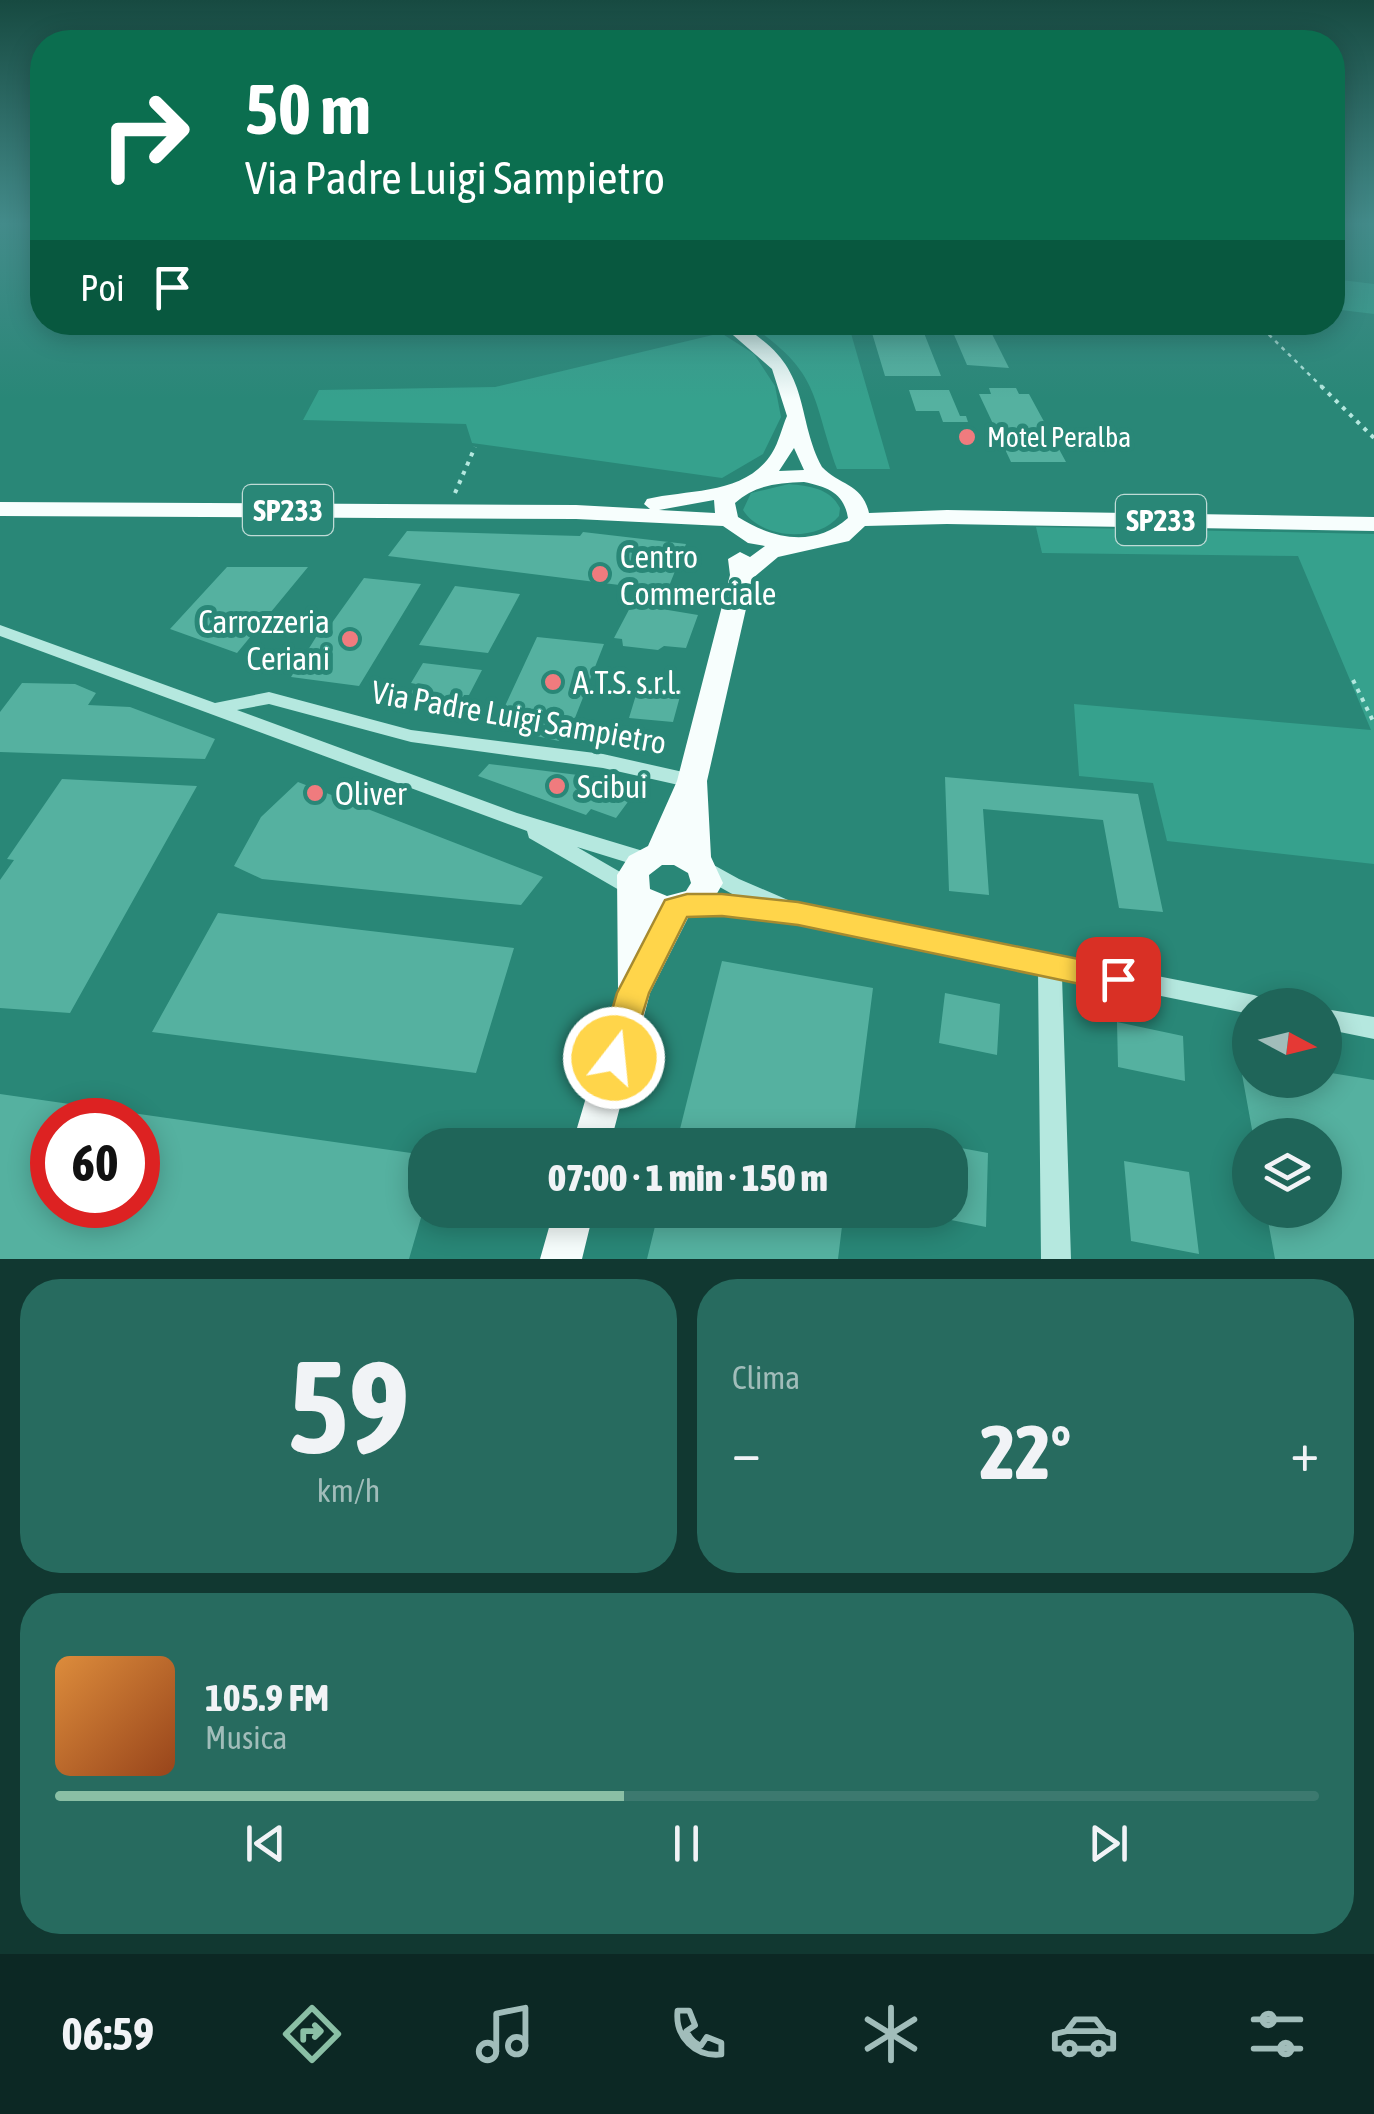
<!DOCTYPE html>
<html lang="it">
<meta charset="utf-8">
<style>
:root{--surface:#1f6559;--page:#276b5f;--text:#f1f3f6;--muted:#a1bdba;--line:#3c796f;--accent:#8abfa5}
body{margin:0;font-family:"Asap Condensed",sans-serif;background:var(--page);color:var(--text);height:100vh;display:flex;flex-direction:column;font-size:38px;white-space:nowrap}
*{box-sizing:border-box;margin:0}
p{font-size:32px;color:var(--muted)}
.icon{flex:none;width:55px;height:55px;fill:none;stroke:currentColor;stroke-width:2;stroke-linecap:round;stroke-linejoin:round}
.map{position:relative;height:1259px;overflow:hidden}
.panel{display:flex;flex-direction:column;gap:20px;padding:20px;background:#113831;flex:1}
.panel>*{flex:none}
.hud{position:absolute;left:30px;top:30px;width:1315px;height:305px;border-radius:40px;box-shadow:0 5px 25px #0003;background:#0b6e4f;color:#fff;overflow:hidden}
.needle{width:65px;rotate:97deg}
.tools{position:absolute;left:1232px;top:988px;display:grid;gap:20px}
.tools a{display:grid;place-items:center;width:110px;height:110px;border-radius:50%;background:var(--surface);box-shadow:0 5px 25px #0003;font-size:50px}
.speed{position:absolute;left:30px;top:1098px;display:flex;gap:20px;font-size:50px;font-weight:700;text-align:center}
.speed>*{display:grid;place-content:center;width:130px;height:130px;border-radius:50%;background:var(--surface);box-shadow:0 5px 25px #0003;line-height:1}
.speed .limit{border:15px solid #d22;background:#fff;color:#111}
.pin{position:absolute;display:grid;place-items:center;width:85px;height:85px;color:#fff;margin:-42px;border-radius:20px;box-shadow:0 5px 15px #0006}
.me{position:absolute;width:110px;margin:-55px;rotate:16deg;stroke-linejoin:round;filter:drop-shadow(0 0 8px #0008)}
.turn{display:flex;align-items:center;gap:35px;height:210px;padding:0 50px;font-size:45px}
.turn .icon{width:130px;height:130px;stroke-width:2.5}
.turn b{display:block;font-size:70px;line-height:85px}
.then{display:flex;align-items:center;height:95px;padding:0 50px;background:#0003;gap:20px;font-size:38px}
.big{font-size:75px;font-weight:800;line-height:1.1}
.panel .widget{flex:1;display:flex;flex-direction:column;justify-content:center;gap:15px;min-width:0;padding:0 35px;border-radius:40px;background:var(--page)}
.panel .dial{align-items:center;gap:0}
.dial b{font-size:130px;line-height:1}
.song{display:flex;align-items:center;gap:30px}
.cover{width:120px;height:120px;border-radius:15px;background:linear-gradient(135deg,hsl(30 70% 55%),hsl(20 70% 35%))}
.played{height:10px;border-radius:5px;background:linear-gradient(90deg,var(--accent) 45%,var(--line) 45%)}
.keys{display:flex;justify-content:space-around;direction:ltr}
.heat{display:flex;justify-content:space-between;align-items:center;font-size:55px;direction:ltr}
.panel .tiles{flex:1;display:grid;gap:20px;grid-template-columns:1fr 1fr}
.widget:last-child{grid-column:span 2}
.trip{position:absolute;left:408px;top:1128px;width:560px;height:100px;border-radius:40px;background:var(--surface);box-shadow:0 5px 25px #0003;font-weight:800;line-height:100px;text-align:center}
.menu{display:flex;height:160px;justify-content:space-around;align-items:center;background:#0c2824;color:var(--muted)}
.menu .icon{width:70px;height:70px}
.menu .active{color:var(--accent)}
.menu b{font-size:45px;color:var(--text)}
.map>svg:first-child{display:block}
</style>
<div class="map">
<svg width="1374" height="1259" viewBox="0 0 1374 1259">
<rect width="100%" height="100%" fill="#298777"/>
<!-- green -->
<path fill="#36a18d" d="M1333,279L1374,284V314L1333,309Z
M748,323H848L890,469H837C810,392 821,374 748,323Z
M721,333L754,354L775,386L781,417L763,454L722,478L472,443L466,424L303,420L319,390L495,387Z
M789,484C809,486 830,488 840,508L839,516C817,543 761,539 743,510L751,493Z
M1036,527L1374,534V864L1167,841L1153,783L1079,776L1074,704L1371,730L1298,556L1042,553Z"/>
<!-- building -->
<path fill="#55b1a0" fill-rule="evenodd" d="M864,327H914L917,333H924L941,376H885L872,333H866Z
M952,330H990L1009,368L967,365Z
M989,388H1016L1019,394H1029L1066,462H1011L979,394H991Z
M909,390H949L960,416H966L968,422H943L939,411H916Z
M407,531L580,536L583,532L686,544L667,591L388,556Z
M227,567H308L237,653L170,629Z
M364,578L421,584L359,686L291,677L323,626L329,627Z
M455,586L520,594L488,653L419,645Z
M632,604L698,615L686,648L664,646L658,650L623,646L622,639L614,638Z
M537,637L604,644L571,728L564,727L559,741L505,729L509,720L499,719Z
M423,663L482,670L469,695H464L460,703L409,697L416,684L411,683Z
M22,683L75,684L96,693L88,705L130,707L215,739L205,759L0,752V712Z
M639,685L682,689L673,722L629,718Z
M489,764L586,776L633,795L616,818L591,809L586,815L478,776Z
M945,777L1138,794L1163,912L1119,908L1103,820L983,809L989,895L949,891Z
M62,779L197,786L70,1013L0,1008V880L14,860L7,859Z
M298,782L543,877L521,905L262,879L234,866L261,817Z
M218,913L514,948L476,1073L152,1032Z
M722,961L873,988L853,1145H676Z
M945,993L1000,1004L997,1055L939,1043Z
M1117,1022L1183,1036L1185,1081L1118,1067Z
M1239,1058L1250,1060V1080H1325V1072L1374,1080V1259H1275L1266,1210H1325V1135H1253Z
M0,1094L425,1155V1204L409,1259H0ZM52,1120H138V1205H52Z
M950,1146L988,1153L986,1227L931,1216V1210H950Z
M1124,1161L1189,1172L1199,1254L1131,1241Z
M659,1210H844L838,1259H647Z"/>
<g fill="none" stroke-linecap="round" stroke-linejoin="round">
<!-- path-far1 -->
<path stroke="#b5e8df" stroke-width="2.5" stroke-dasharray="4 5" stroke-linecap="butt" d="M1256,322L1323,388"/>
<!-- path -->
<path stroke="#b5e8df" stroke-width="4" stroke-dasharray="4 6" stroke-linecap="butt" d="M1321,386L1374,438
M455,493L475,447
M1353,680L1374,723"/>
<!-- minor -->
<path fill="#b5e8df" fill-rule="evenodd" d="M0,625L215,703L269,692L411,730L603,754L692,774L699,776L702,781L699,786L692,788L603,768L411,742L269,704L237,710L517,813L653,854L656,860L653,866L645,868L577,847L641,884L644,890L641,896L633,898L529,838L527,831L0,636Z
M701,858L739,879L788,900L790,904L1254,995L1263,998L1266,1005H1250V1014L1062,976L1071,1259H1041L1038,971L798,923L680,911L677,905L680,899L688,896L741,899L693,872L690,866L693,860Z
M1325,1009L1374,1017V1039L1325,1029Z"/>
<!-- major -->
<path fill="#f7fefd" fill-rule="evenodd" d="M718,322C737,322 746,327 761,339C810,376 797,420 822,467C839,485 863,484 869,513L947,510L1374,517V531L947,524L865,526L849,541L778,557L753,578L707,781L711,857L723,883L708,909L690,914L650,993L610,1145H572L618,989L617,875L629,856L648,846L677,781L730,575L728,559L740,552L750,557L765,546L748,543L723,526L576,519L0,516V502L576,505L650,509L644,504L647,499C690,489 746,495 772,453C779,442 782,427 787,416L772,369ZM794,448L804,470L779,471ZM804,482C828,487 844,493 848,518C814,548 773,539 738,517L735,503C755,485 777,483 804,482ZM714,500L715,513L659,510ZM662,865H674L688,873L691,883L686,891L667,896L650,889L649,875Z
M554,1210H594L582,1259H540Z"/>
</g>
<!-- sky -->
<linearGradient id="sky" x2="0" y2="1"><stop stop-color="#174a41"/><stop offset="0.56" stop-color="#438b8a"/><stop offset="1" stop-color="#438b8a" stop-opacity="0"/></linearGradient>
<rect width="1374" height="399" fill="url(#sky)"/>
<!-- route -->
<path fill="#ffd54a" stroke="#a68a30" stroke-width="2.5" d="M687,894H722L798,902L1118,967L1129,970L1134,979L1129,988L1118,992L798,925L722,916L687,917L649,993L626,1068L614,1072L603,1068L598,1058L617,993L665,900Z"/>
<!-- markers -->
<g fill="#f07b7e" stroke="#298777" stroke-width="4">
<circle cx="967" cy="437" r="10"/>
<circle cx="600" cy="574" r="10"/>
<circle cx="350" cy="639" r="10"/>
<circle cx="553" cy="682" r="10"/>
<circle cx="557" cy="786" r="10"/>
<circle cx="315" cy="793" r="10"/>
</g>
<g text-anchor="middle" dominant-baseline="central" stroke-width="10" stroke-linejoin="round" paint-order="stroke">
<!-- far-poi labels -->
<g font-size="28" fill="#fff" stroke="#298777" text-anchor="start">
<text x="987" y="437">Motel Peralba</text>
</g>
<!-- shield labels -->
<g fill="#298777" stroke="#bfdbd6" stroke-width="2.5">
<rect x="243" y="485" width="90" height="50" rx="8"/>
<rect x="1116" y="495" width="90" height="50" rx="8"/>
</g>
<g font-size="30" font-weight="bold" fill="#fff">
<text x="288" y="510">SP233</text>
<text x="1161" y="520">SP233</text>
</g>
<!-- poi labels -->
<g font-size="32" fill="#fff" stroke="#298777" text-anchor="start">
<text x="620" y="556">Centro<tspan x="620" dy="37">Commerciale</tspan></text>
<text x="330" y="621" text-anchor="end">Carrozzeria<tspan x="330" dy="37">Ceriani</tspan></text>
<text x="573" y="682">A.T.S. s.r.l.</text>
<text x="577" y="786">Scibui</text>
<text x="335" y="793">Oliver</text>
</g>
<!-- street labels -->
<g font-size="32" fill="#fff" stroke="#298777">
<text transform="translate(519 717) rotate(10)">Via Padre Luigi Sampietro</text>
</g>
</g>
</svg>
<div class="tools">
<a><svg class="needle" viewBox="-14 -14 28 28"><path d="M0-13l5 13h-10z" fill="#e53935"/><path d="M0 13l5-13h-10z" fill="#a1bdba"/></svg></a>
<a><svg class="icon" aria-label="layers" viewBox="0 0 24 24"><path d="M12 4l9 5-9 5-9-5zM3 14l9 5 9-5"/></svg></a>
</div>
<div class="speed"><div class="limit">60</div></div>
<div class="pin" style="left:1118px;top:979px;background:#d93025"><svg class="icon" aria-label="arrive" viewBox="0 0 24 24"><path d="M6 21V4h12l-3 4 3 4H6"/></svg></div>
<svg class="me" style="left:614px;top:1058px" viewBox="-20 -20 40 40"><circle r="17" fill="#ffd54a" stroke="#fff" stroke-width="3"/><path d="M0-11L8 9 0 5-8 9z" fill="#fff"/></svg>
<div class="trip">07:00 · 1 min · 150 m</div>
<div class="hud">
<div class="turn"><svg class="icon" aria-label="right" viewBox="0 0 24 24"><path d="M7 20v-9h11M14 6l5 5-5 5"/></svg><div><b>50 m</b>Via Padre Luigi Sampietro</div></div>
<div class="then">Poi<svg class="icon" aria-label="arrive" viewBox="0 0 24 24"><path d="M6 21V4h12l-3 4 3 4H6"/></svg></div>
</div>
</div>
<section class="panel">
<div class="tiles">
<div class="widget dial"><b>59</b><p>km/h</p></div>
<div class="widget"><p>Clima</p>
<div class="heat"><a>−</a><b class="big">22°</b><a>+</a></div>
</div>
<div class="widget">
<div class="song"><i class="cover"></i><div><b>105.9 FM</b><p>Musica</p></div></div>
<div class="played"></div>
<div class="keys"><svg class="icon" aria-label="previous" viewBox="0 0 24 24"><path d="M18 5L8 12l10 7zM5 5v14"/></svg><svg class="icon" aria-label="pause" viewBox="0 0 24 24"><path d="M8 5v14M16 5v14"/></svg><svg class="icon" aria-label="next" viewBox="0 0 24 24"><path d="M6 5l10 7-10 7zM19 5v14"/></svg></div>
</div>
</div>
</section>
<nav class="menu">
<b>06:59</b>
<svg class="icon active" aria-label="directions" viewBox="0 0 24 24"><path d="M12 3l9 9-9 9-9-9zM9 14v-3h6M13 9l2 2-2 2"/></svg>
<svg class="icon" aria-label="music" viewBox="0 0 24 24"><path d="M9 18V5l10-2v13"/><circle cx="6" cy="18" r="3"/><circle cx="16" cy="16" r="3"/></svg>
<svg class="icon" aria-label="phone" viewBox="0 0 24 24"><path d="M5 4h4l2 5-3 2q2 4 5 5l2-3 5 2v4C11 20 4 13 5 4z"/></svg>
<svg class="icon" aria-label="climate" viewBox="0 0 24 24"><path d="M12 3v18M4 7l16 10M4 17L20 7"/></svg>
<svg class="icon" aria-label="car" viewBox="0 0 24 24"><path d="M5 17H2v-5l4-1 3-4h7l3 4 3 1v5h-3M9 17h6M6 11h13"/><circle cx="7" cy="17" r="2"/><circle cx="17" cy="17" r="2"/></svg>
<svg class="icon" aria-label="filters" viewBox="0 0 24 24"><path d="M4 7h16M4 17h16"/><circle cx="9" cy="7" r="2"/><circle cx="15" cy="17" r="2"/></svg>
</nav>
